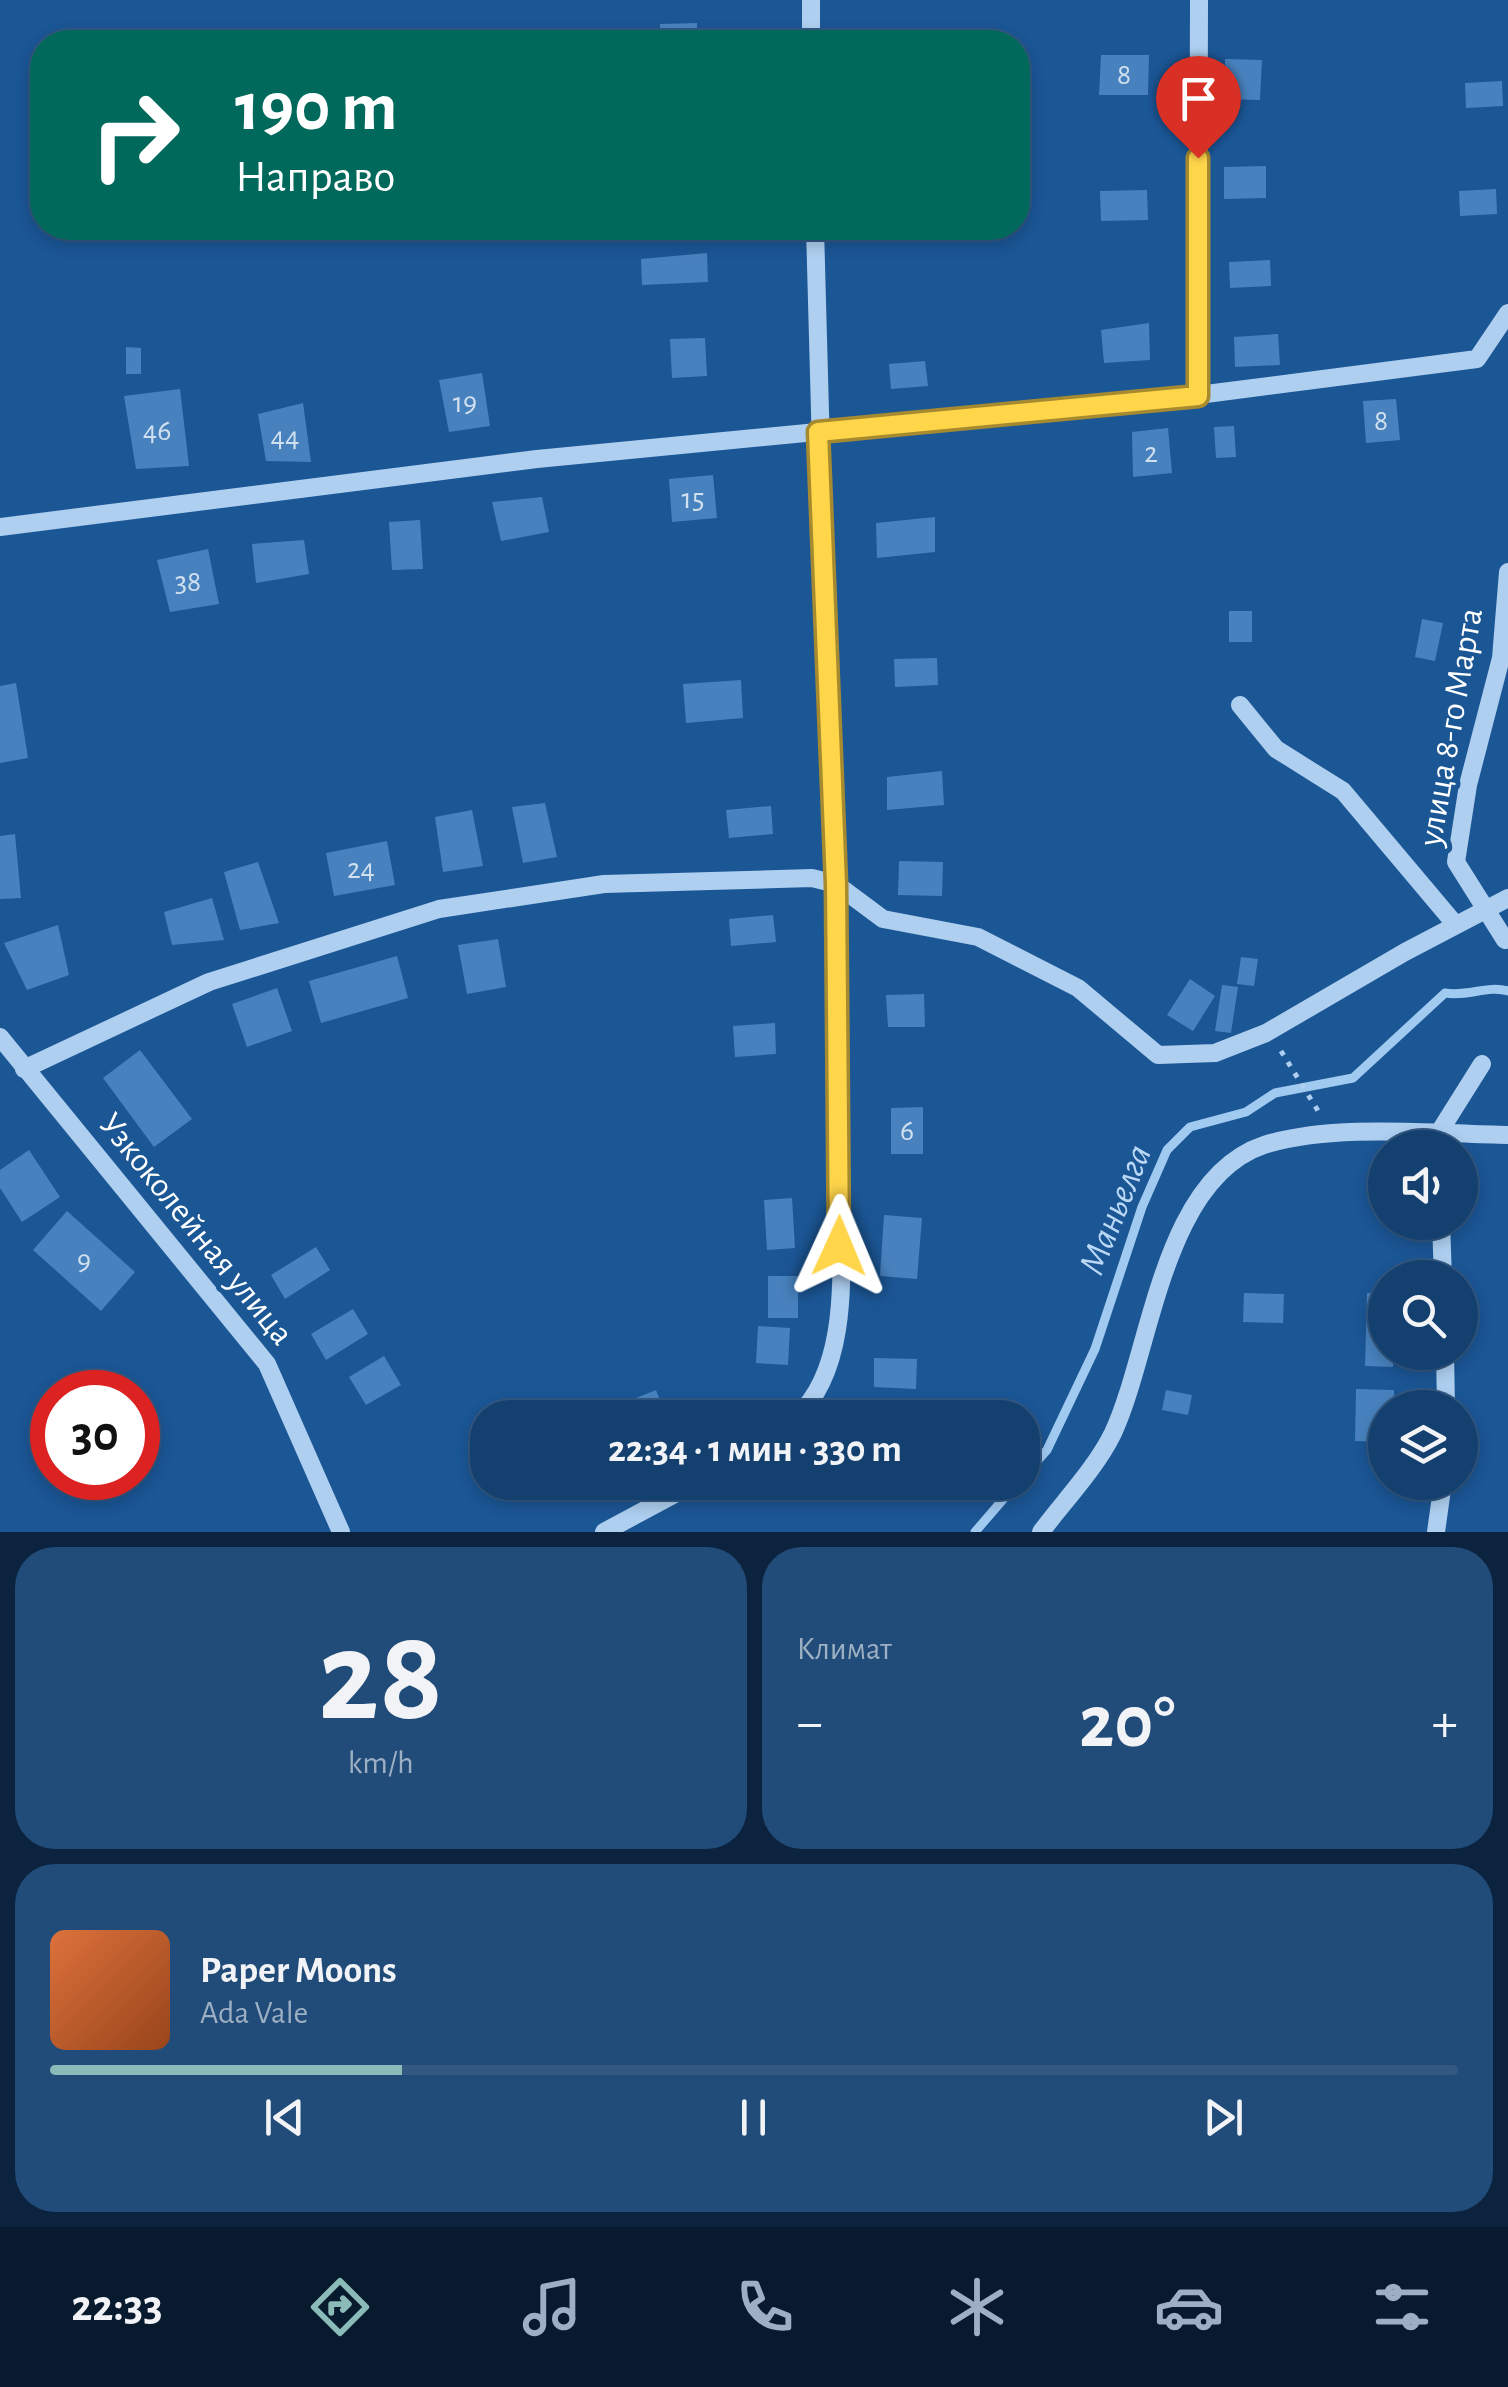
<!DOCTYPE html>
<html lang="ru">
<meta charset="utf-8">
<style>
:root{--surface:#144070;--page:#214b78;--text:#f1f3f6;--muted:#9dafc3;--line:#335983;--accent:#8bbbb9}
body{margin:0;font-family:"Alegreya Sans",sans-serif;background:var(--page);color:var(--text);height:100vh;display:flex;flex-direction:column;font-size:38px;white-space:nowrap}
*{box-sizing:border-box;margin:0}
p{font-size:32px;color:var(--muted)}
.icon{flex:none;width:55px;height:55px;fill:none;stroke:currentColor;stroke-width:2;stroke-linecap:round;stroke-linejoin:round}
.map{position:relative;height:1532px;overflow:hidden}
.drawer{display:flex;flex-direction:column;gap:15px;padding:15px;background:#0b233e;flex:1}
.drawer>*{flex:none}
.guide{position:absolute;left:30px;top:30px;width:1000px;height:210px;border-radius:40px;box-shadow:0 5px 15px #0003,0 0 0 2px var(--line);background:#00695c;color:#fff;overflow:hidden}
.controls{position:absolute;left:1368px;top:1130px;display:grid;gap:20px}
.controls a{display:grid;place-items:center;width:110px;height:110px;border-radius:50%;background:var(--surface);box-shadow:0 5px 15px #0003,0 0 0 2px var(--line);font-size:50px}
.speed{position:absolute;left:30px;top:1370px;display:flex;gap:20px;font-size:50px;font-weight:700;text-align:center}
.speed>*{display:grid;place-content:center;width:130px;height:130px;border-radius:50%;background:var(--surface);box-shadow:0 5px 15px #0003,0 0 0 2px var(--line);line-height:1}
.speed .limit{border:15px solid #d22;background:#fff;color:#111}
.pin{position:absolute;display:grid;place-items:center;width:85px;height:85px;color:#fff;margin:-102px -42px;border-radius:50% 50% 50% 0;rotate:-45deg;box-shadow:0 0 10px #0007}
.pin .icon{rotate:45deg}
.me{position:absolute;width:110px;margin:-55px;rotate:1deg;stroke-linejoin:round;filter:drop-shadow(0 0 8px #0008)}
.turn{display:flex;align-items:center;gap:35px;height:210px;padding:0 40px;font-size:45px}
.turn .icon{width:130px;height:130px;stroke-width:2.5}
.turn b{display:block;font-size:70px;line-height:85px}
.big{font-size:75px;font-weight:700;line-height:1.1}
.drawer .tile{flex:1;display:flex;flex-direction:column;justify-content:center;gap:15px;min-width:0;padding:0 35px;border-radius:40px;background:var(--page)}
.drawer .dial{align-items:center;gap:0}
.dial b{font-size:130px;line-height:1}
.song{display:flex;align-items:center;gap:30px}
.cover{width:120px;height:120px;border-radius:15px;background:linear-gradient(135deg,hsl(20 70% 55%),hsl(20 70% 35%))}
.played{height:10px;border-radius:5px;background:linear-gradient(90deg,var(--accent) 25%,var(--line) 25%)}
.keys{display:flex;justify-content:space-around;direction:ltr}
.heat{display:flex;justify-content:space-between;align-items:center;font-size:55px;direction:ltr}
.drawer .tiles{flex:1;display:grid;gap:15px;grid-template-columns:1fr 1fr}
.tile:last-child{grid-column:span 2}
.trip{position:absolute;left:470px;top:1400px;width:570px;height:100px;border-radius:40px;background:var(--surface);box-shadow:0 5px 15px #0003,0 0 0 2px var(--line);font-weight:700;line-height:100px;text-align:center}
.tab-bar{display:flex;height:160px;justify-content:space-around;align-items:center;background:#081a2d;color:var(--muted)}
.tab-bar .icon{width:70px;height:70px}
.tab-bar .selected{color:var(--accent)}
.tab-bar b{font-size:45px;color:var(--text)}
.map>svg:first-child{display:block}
</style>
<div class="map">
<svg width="1508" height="1532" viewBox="0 0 1508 1532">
<rect width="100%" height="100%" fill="#1b5695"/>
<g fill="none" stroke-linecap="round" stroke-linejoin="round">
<!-- stream -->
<path stroke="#a1caf1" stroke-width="9" d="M1022,1478L1047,1450L1095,1349L1142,1207L1167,1150L1190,1127L1246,1112L1275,1093L1353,1078L1445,993C1468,997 1487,985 1508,991
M975,1532L1018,1482"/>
</g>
<!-- building -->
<path fill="#4882be" d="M697,23V42H660V24Z
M1101,55H1149L1148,95H1099Z
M1225,59L1262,60L1260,100L1225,99Z
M1502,81L1503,106L1466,108L1465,83Z
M1266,166V198L1224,199V167Z
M1496,189L1497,214L1460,216L1459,191Z
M1147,190L1148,220L1101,221L1100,191Z
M707,253L708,282L642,285L641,259Z
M1270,260L1271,286L1230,288L1229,262Z
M1149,323L1150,360L1104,363L1101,330Z
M1278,334L1280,365L1235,367L1234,337Z
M705,338L707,376L672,378L670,339Z
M126,347L141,348V374H126Z
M925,361L928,386L891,389L889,364Z
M482,373L490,426L449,432L439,380Z
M180,389L189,466L136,469L124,396Z
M1396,399L1400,440L1366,443L1363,401Z
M303,403L311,462L266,461L258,414Z
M1234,426L1236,457L1216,458L1214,427Z
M1168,428L1172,473L1133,477L1132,432Z
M713,475L717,518L672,522L669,479Z
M542,497L549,532L501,541L492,502Z
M935,517V552L877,558L876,523Z
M420,520L423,569L392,570L389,522Z
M304,540L309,574L256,583L252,544Z
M208,549L219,604L170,612L157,560Z
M1229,611H1252V642H1229Z
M1422,619L1443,623L1435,661L1415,657Z
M937,658L938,685L895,687L894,659Z
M741,680L743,718L686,723L683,684Z
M16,683L28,758L0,763V686Z
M942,771L944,805L887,810V777Z
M545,803L557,857L523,863L512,807Z
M771,806L773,834L729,838L726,810Z
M472,810L483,866L443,872L435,817Z
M15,834L21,898L0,899V836Z
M387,841L395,885L334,896L326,853Z
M899,861L943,862L942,896L898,895Z
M258,862L279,923L240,930L224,872Z
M212,898L224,940L172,945L164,912Z
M773,915L776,942L731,946L729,919Z
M58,925L69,975L27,990L4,943Z
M498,939L506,987L467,994L458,945Z
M397,956L408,998L321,1023L309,981Z
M1241,957L1258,959L1254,986L1237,984Z
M1190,979L1215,996L1193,1031L1167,1015Z
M1222,985L1238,987L1231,1033L1215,1031Z
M277,988L292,1031L247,1047L232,1004Z
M924,994L925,1027H888L886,995Z
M775,1023L776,1054L735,1057L733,1026Z
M140,1050L192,1119L154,1147L103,1078Z
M923,1107V1154H891V1108Z
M29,1150L60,1197L22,1222L0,1188V1170Z
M792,1198L795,1248L767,1250L764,1200Z
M67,1211L135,1272L101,1311L33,1250Z
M884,1215L922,1218L917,1279L880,1276Z
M316,1247L330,1270L285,1299L271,1275Z
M768,1276H798V1318H768Z
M1244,1293L1284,1294L1283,1323L1243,1322Z
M1367,1293H1385V1352H1394L1393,1367L1365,1366Z
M353,1309L368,1334L326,1360L311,1334Z
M758,1326L790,1328L788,1365L756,1363Z
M384,1356L401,1385L366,1405L349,1377Z
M874,1358L917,1359L916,1389L874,1387Z
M1356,1389L1394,1390V1408H1385V1442L1355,1441Z
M656,1390L667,1418H626L621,1404Z
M1166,1390L1192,1395L1188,1415L1162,1410Z"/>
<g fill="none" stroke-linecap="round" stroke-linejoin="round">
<!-- path -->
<path stroke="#aecff0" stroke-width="5" stroke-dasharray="5 8" stroke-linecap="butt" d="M1281,1051L1320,1114"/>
<!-- minor -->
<path stroke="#aecff0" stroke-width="18" d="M811,0V42
M1198,395L1199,0
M0,527L537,459L1198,395L1477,359L1508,313
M1240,705L1276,749L1343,791L1455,924
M1505,940L1456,862L1468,785L1501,658L1508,572
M0,1037L267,1364L341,1532
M24,1069L209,982L439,909L604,884L812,878L836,884L883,919L978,937L1078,988L1158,1055L1215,1053L1266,1033L1405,952L1508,898
M1439,1148L1438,1134L1482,1064
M1441,1222L1443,1278
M1445,1352L1446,1408
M795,1418C855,1365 839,1253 841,1182L815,228
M604,1532L697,1482
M1041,1532C1064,1501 1096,1468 1113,1433C1151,1352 1162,1179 1264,1145C1334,1123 1435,1134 1508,1135
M1436,1532L1443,1482"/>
</g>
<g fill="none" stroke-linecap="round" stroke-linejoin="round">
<!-- route casing -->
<g stroke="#a68a30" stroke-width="25">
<path id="route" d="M839,1246L836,884L818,432L1198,396V158"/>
</g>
<!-- route -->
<use href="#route" stroke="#ffd54a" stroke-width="18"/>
</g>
<g text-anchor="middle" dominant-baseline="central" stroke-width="10" stroke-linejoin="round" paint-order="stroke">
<!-- number labels -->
<g font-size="30" fill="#d1e0ef">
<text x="1124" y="75">8</text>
<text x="465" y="403">19</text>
<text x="1381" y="421">8</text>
<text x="157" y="431">46</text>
<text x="285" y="437">44</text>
<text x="1151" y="453">2</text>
<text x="693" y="499">15</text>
<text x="188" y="582">38</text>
<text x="361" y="869">24</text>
<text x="907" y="1131">6</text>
<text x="84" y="1261">9</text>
</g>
<!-- street labels -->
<g font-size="35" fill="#fff" stroke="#1b5695">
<text transform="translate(1451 727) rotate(-80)">улица 8-го Марта</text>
<text transform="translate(196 1229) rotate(51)">Узкоколейная улица</text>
</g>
<!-- water labels -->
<g font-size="38" font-style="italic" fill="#bad8f6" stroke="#1b5695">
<text transform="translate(1116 1210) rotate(-68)">Маньелга</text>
</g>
</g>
</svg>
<div class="controls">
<a><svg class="icon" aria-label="sound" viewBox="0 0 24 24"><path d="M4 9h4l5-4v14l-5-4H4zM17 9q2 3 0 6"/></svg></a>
<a><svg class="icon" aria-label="search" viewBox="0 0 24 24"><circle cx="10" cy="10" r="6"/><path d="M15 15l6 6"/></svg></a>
<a><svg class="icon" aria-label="layers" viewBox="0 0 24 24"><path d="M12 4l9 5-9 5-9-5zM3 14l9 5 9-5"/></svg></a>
</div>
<div class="speed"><div class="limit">30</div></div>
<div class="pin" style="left:1198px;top:158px;background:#d93025"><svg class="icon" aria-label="arrive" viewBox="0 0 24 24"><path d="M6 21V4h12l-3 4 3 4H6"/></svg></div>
<svg class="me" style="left:839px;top:1246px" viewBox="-20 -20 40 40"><path d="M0-17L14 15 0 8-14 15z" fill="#ffd54a" stroke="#fff" stroke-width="4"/></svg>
<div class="trip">22:34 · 1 мин · 330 m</div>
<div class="guide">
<div class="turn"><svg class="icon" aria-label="right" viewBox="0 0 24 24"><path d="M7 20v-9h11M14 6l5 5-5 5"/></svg><div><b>190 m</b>Направо</div></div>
</div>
</div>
<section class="drawer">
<div class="tiles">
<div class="tile dial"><b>28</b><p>km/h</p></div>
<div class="tile"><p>Климат</p>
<div class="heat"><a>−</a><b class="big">20°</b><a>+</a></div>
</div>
<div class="tile">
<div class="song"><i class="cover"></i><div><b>Paper Moons</b><p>Ada Vale</p></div></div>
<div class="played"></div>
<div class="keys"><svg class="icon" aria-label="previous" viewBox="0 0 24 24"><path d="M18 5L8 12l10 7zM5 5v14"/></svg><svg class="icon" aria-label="pause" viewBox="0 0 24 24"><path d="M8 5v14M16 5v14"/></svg><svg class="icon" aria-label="next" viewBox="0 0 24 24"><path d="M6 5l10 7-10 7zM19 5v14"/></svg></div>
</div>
</div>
</section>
<nav class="tab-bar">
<b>22:33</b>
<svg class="icon selected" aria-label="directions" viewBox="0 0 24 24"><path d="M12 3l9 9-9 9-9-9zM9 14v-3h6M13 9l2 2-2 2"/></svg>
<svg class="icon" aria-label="music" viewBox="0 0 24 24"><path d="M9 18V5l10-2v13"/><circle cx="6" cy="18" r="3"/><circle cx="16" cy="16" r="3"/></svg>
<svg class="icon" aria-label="phone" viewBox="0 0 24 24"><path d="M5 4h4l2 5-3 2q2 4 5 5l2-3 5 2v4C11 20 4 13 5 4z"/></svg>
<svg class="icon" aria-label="climate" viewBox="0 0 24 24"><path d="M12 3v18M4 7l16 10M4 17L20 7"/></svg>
<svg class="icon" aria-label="car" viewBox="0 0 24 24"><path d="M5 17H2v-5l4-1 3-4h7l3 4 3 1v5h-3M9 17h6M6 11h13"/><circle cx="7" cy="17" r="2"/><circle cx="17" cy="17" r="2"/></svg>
<svg class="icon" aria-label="filters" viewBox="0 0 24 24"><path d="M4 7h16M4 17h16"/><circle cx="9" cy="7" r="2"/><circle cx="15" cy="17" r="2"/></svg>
</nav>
